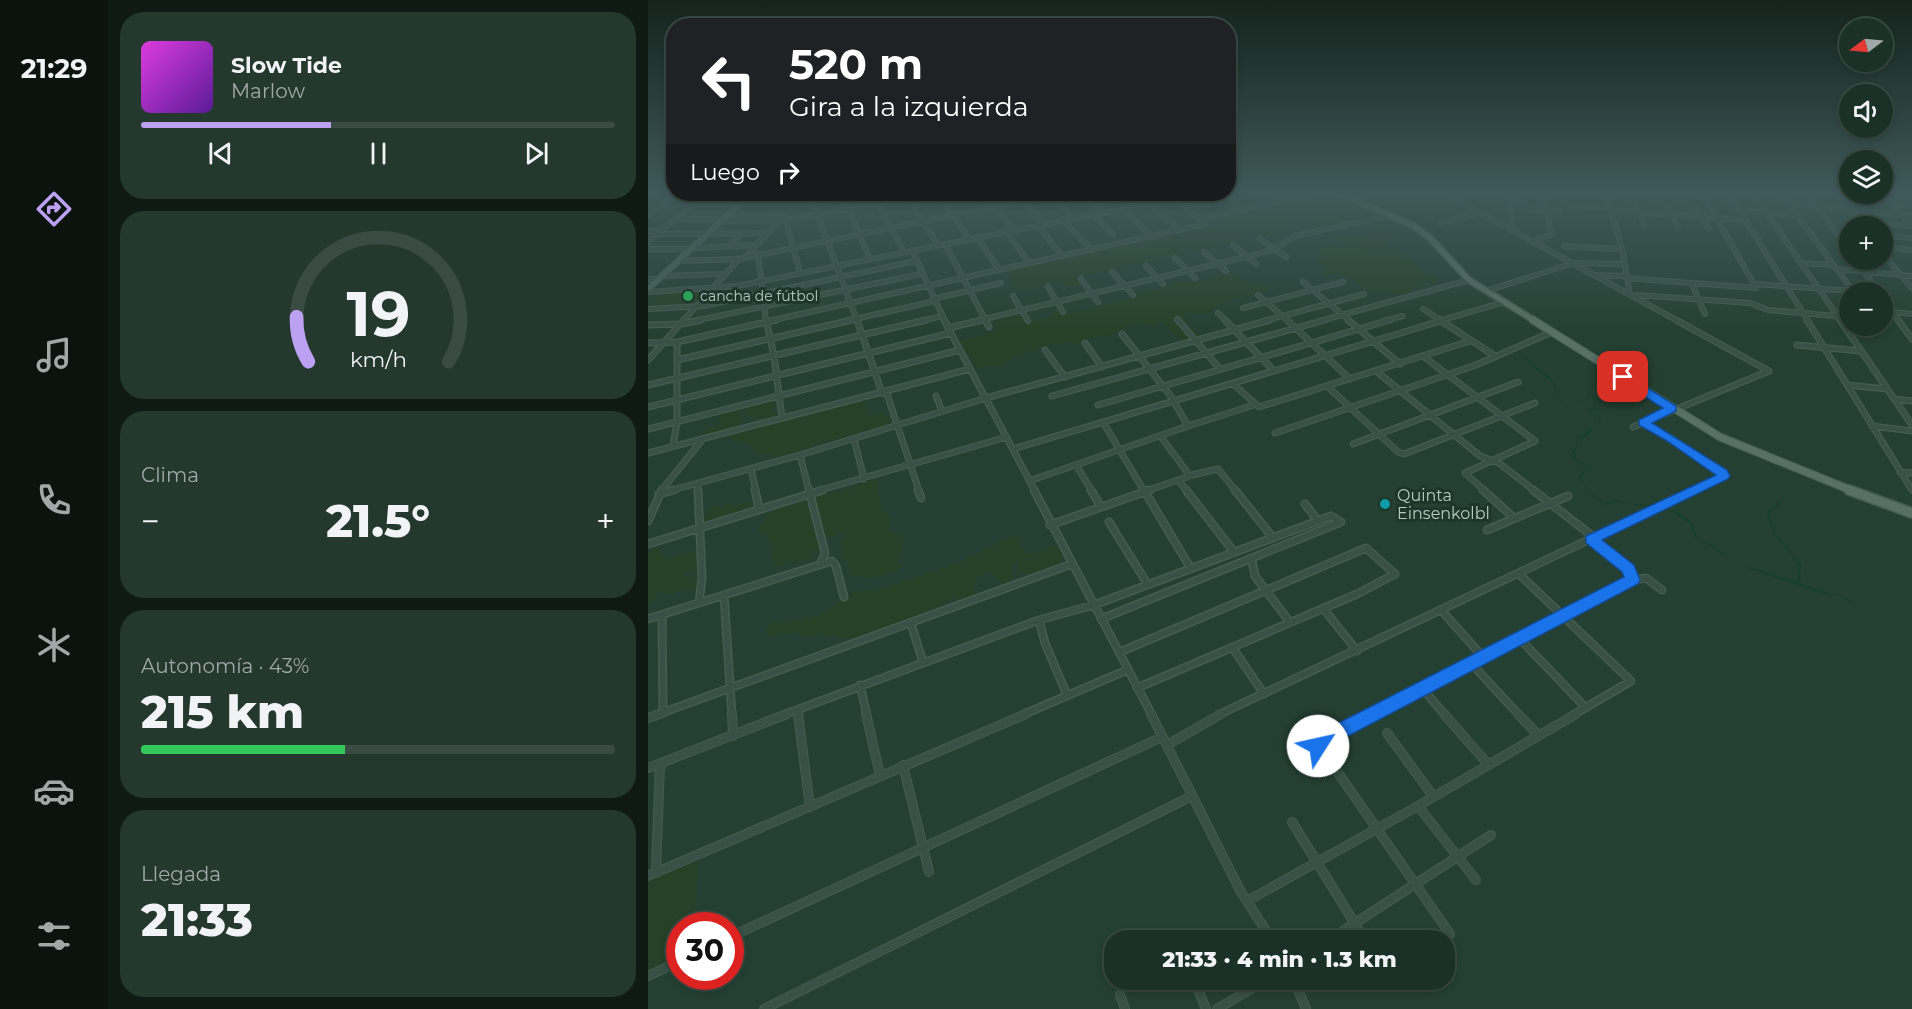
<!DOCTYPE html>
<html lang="es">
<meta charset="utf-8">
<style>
:root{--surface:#1b3026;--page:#24382e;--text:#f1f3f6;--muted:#a0a9a7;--line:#394b43;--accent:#bca0f2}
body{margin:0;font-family:Montserrat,sans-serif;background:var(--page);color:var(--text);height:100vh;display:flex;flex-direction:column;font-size:22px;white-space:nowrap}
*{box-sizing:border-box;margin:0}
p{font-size:20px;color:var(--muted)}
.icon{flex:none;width:33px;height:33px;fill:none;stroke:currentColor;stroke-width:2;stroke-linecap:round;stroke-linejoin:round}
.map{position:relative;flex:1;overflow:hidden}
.details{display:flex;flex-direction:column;gap:12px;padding:12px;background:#0f1a15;width:540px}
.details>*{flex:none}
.guide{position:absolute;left:18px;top:18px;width:570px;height:183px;border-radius:24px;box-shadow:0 3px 9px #0003,0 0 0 2px var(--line);background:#202124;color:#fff;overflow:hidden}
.needle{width:39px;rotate:254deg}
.fabs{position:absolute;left:1191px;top:18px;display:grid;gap:12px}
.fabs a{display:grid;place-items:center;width:54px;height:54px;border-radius:50%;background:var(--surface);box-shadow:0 3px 9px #0003,0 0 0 2px var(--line);font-size:30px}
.speed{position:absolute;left:18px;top:912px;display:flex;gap:12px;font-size:30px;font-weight:700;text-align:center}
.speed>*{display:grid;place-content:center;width:78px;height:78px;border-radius:50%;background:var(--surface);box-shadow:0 3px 9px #0003,0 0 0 2px var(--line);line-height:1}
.speed .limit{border:9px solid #d22;background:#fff;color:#111}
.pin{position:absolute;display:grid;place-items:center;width:51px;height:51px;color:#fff;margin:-26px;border-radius:12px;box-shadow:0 3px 9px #0006}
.me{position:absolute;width:66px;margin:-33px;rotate:55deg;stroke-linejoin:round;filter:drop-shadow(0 0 4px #0008)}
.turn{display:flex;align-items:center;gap:21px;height:126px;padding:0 24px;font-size:27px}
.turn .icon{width:78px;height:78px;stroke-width:2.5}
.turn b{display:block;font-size:42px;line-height:51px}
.then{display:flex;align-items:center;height:57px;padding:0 24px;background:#0003;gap:12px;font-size:22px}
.big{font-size:45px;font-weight:800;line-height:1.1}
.details .tile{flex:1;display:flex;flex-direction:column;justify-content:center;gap:9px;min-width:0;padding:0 21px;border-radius:24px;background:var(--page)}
.details .dial{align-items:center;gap:0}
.dial svg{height:156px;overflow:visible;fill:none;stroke:var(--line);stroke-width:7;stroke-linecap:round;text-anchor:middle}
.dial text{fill:var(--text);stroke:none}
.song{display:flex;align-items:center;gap:18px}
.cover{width:72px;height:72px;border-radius:9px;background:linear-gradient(135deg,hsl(300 70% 55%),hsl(270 70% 35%))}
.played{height:6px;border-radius:3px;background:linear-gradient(90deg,var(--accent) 40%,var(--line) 40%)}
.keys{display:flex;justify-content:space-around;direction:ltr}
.heat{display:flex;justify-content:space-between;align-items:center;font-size:33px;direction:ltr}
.charge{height:9px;border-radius:4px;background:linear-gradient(90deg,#34c759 43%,var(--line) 0)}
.trip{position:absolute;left:456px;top:930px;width:351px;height:60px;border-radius:24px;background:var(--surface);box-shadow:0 3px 9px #0003,0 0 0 2px var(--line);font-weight:800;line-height:60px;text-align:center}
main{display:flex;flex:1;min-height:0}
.dock{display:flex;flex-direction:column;width:108px;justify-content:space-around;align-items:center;background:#0b130f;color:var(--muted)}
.dock .icon{width:42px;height:42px}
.dock .active{color:var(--accent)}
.dock b{font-size:27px;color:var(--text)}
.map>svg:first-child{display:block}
</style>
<main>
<nav class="dock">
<b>21:29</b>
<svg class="icon active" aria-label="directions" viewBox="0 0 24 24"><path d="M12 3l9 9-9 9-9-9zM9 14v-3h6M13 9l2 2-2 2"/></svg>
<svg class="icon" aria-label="music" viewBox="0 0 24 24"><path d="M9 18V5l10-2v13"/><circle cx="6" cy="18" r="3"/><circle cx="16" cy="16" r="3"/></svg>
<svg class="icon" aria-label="phone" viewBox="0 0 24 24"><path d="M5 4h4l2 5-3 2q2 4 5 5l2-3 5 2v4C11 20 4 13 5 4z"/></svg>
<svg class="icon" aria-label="climate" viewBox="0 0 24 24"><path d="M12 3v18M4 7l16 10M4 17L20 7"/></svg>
<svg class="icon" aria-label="car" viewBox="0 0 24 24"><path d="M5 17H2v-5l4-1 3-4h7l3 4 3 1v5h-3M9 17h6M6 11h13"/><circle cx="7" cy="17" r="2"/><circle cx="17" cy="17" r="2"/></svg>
<svg class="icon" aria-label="filters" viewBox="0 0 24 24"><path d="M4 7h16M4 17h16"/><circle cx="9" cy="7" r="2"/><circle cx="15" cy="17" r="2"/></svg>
</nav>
<section class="details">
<div class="tile">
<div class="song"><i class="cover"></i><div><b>Slow Tide</b><p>Marlow</p></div></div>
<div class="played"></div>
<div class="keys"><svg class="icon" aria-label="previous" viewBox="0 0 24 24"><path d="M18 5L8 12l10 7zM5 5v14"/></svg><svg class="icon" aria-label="pause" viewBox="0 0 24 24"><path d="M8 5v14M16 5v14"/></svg><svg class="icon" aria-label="next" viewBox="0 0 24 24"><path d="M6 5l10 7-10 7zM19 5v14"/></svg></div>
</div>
<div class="tile dial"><svg viewBox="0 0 100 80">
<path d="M14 69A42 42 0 1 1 86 69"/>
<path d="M14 69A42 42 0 0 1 8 46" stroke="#bca0f2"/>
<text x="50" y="56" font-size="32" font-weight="700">19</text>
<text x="50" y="72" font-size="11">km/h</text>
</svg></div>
<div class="tile"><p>Clima</p>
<div class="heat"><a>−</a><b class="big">21.5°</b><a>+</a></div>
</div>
<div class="tile"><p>Autonomía · 43%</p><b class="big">215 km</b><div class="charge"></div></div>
<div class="tile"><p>Llegada</p><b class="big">21:33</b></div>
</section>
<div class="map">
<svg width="1264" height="1009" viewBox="0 0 1264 1009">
<rect width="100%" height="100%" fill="#244032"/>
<!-- green -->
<path fill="#264127" d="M660,201L670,206L668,211L644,217L630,225C638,225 652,226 659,221C673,212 708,195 721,213L711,221L674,224L677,229L657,226L626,229L627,237H611L606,233L613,230L610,228L592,227L586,231L594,233L597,239C544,252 490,265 435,275L431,282L434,286L419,287L413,281C396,282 378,295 362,288L365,283L361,270L364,269L573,223L569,217L579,214L602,217L600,212C618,204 640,208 660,201Z
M729,229L743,231L748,234L747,239L737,244L742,247L715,248L730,251L750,250L774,272L787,278L789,285L770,280L771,287L762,290L761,294L727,292L690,272L679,275L674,271H679L678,267L669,262L673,258L666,247L691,246L692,242L679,233L712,235Z
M581,271L591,274L587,276L602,285L624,287C607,301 573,294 562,314H537L538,325L550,334L551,344H538L513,321L507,325L492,323L474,328L460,336L442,337L429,344C409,337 381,353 362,358L357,363L328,369C325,357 314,351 312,340C323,337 339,336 348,330L345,322L374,314L383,321L402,317L404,313L415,310L424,313L480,299L484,295L507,290L532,281L547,282Z
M64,290L49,306L0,307L15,293Z
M126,400L129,404L124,408L128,417C116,423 108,418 97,415L102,406Z
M210,400L219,404L220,415L232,413L246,418L240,426L165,445L147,453L127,456L106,451L102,444L88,442L79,436Z
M89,408L96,409L89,413L95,417L93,423L83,430L61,436L55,433L60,428L75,425L69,421L72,418V413Z
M222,480H230C230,494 230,509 242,518L240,531L257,535L250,564L256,566C240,576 220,581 203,574L200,560L195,558L193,551L197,546H193L197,532L177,538L176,549L171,552L164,550L165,559L143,563L138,561L134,565L125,566L124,548L119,535L110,531L119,513L167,496L196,491Z
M100,502L103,504L102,510C86,516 70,520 55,526L53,520L66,506L76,508L80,504L87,506Z
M366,535L373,536L371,543L377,554L394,551L404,544L408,548L415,550L412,565L381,576L369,570L371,560L367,561L363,569L366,578L354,586L343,571L328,579L325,588L329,594L327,599L318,600L304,596C294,606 284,609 272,614C244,625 221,637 191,639L189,636L171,634L158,638L148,632L122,636L118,632L123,623L152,620L177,613L194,598L207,592L232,589L305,565Z
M7,549L13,550L16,559L46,551L49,569L24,578L47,576L50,589L46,592L41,588L24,594L12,592L0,604V552Z
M49,861L48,925L32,926L31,958L0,972V881Z"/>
<!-- water -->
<path fill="#163f2c" d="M866,349C871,352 903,378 906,383C910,391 910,399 917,405L922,407L932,403L934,400L940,399L939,396L940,394L947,398L946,405L950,409L940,410L945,416L951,415L953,422L944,427L941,435L928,439L930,447L926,452L929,461L941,467L933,477L939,489L956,504L967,500L988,505L1014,504L992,506L968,501L956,505L940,491L931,477L940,467L927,461L924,451L929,447L927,439C938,434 942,427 952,422L950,416H944L939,409L948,408L945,405L946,398L940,395L941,399L934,401L933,403C926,405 923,409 916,405L904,382Z
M1132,501L1133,504L1121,513L1127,533L1153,565L1152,583C1160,586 1168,590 1177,592C1193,596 1189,591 1204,602L1203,604L1194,595L1174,593L1094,566L1061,545L1047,539L1042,523L1020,509L1030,512L1044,523L1050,540L1064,545L1092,565L1150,582L1151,565L1126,533L1119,513Z"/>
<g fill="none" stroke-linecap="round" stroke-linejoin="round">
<!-- minor-far3 casing -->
<g stroke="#455c51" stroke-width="6">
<path id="minor-far3" d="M0,192H19
M794,192L1030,321
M931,192L957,193
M957,192L974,249L982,294
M1054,192L1108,288
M1080,192L1160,321
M1104,192L1153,263
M1132,192L1205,291
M1159,192L1202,252
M1188,192L1214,226
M1234,193L1264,226
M1234,193L1264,195
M51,194H101
M194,194L222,259
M225,194L256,252
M258,194L290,245
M291,194L321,239
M337,194L366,230
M370,194L396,224
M403,194L426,218
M435,194L455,212
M696,195L707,192
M100,196L146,194
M462,196L469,195L467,194
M163,197L209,321
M154,198L184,194
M1194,200L1264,205
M501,203L532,230
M1141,203L1264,216
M15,204H91
M989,204L996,225
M923,206L963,208
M1020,206L1030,227
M474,208L504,237
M539,208L584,198L579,194
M1050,208L1061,229
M882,209L912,211
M963,210L1097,220
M1091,210L1148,215
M444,214L465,235
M0,215L28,194
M77,217L136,216L98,256
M28,219H75
M552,219L673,192
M138,220L152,273
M415,220L444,250
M73,221L138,220L281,194
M1211,222L1264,226
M793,223L832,212
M390,225L414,256
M864,230L863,202L873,203
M0,231H13
M358,231L381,263
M9,234H60
M59,234L119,233
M1234,236L1264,238
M329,237L351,270
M612,239L638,257
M0,242L58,194
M885,242L904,234L893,192
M297,244L338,321
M585,245L608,264
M81,246L94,233
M916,246L974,249
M1234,247L1264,250
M45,248L108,245
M0,249H43
M264,250L297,321
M556,252L578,271
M1234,252L1264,288
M110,253L118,321
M527,258L547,278
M1207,260L1231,292
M31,261L91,259L408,194
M1185,265L1153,263L1193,321
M498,266L515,284
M1188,269L1264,276
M464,272L485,295
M947,275L979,276
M14,276L78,274
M979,278L1108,288
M0,279H10
M433,279L450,302
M655,282L702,321
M1044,284L1057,314
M1106,284L1205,291
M400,287L415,312
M838,291L926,263L976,264
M0,292L89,286L549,194
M610,295L640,321
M988,295L1102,303L1120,310L1188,316
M365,296L380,321
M1234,298L1251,321
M285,299L353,283
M595,308L695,282
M0,309L56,306L268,261
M775,309L794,321
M1245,312L1264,314
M570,313L578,321
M529,319L531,321
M35,321L91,259
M46,321L273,274
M121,321L557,224L527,198
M198,321L287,301
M272,321L295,316
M328,321L610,254L626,249L647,236L743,215
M616,321L716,294
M672,321L821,280
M736,321L755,316
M791,321L856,302"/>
</g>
<!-- minor-far2 casing -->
<g stroke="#455c51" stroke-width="7">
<path id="minor-far2" d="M118,320L126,356L134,418
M209,320L233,390
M296,320L387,491
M337,320L341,327
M530,320L572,369
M577,320L626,371
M639,320L702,379
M700,320L752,364
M792,320L847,356
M1159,320L1264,490
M1192,320L1264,425
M1250,320L1264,339
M0,325L34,324L53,320
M300,328L334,320
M0,343L29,342L128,320
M437,343L454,367
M1149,345L1212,351
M397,350L417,377
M775,356L887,441L817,473L837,491
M0,360L36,320
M29,360L204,320
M728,371L832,456L851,463L887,491
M585,384L611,407L822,341
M0,385L278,320
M1199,385L1239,389
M679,386L750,452L756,454L887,403
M231,392L239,394L271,491
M288,396L294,411
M404,396L677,320
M1246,399L1264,401
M450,405L742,320
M0,407L303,333
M455,422L496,491
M995,423L1023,438L1074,473L1075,476L1043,491
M540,426L606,405
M1224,426L1264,431
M985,427L1121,371L1028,320
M0,429L312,350
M627,433L828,365L904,332
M206,439L216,479
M705,444L870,382
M25,446L29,422V342
M365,449L796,320
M0,453L322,369
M152,455L161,491
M428,465L444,491
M103,469L108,491
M1252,472L1264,473
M540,476L570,469L588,491
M381,481L540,426L522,395L474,334
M531,481L539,491
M50,483V491
M13,491L54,440
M21,491L152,455L338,398L622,320
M169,491L359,437
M498,491L539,477V472L513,437"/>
</g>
<!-- minor-far1 casing -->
<g stroke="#455c51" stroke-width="9">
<path id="minor-far1" d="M50,490L54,578L51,603
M107,490L111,508
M161,490L177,553L173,563
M270,490L273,498
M386,490L504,715
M443,490L453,507
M496,490L543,569
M538,490L586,552
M587,490L625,538
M835,490L866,518
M885,490L947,538
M11,494L26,490
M657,504L670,521
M0,521L14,490
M461,522L500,585
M402,525L502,490
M839,530L920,496
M0,544L175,490
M604,561L607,576L641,621
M871,574L983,681L925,715
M984,580L998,578L1014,590
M76,595L84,715
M675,608L709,651
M793,610L835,657
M14,615L15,713
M0,619L184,561L188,566L196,597
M391,620L397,643L419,695
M263,624L275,662
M584,647L616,694
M472,652L718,548L747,574L709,594L489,688
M823,663L871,715
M212,685L219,715
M774,688L797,715
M938,708L872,639L984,580L980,569L943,539
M150,710L151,715
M8,715L424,564
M135,715L391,620L446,605L683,516L693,522L453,619
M374,715L479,670
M570,715L1046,490
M726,715L872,639"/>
</g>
<!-- minor casing -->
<g stroke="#455c51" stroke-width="10">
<path id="minor" d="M84,714L85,736
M150,714L162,807
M218,714L232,775
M503,714L593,892L624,940
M729,714L670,744L802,934
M796,714L840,764
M870,714L890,735
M0,718L12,714
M739,733L785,796
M519,745L573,714
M255,765L281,872
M0,768L139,714
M770,806L828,880
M644,822L717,940
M8,873L12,764
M0,876L378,714
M599,901L770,806L928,714
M82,937L514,737
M681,940L843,835
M0,976L32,961
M546,980L558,1009
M646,980L658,1009
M472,995L477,1009
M116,1009L544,796
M569,1009L618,980"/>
</g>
<!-- secondary casing -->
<g stroke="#455c51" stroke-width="7">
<path id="secondary" d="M0,289L102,194"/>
</g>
<!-- primary-far2 casing -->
<g stroke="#455c51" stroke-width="8">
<path id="primary-far2" d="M688,192L766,226L782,238L821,280L887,321"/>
</g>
<!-- primary-far1 casing -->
<g stroke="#455c51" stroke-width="9">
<path id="primary-far1" d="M885,320L1072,437L1205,491"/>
</g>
<!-- primary casing -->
<g stroke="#455c51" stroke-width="12">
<path id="primary" d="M1201,490L1264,513"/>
</g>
<!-- minor-far3 -->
<use href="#minor-far3" stroke="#385045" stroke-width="4"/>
<!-- minor-far2 -->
<use href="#minor-far2" stroke="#385045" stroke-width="4.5"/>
<!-- minor-far1 -->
<use href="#minor-far1" stroke="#385045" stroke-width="6"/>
<!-- minor -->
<use href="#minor" stroke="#385045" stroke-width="8"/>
<!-- secondary -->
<use href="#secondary" stroke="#466356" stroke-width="4.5"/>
<!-- primary-far2 -->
<use href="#primary-far2" stroke="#567064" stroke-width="5"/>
<!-- primary-far1 -->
<use href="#primary-far1" stroke="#567064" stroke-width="7"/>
<!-- primary -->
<use href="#primary" stroke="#567064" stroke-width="9"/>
</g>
<!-- sky -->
<linearGradient id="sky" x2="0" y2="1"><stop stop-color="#14231c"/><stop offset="0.58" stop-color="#3f595a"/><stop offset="1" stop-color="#3f595a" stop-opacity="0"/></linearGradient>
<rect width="1264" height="333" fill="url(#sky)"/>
<!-- route -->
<path fill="#1a73e8" stroke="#114b97" stroke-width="1.5" d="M971,375H979L1028,406V411L1004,423L1079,470L1082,476L1080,479L954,540L986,565L992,580L990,584L679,747L677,752L670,755L664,752L661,746L665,736L976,577L974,572L938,543V536L1068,475L1019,441L991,425V420L1015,408L971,380Z"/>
<!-- markers -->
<circle fill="#2e9e5b" stroke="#1d352a" stroke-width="2" cx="40" cy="296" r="6"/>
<circle fill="#0f9aa8" stroke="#1d352a" stroke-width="2" cx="737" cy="504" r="6"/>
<g text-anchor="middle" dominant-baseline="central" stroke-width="6" stroke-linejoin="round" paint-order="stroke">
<!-- far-poi labels -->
<g font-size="14" fill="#b5cbc1" stroke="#1d352a" text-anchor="start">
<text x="52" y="296">cancha de fútbol</text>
</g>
<!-- poi labels -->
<g font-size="16" fill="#b5cbc1" stroke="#1d352a" text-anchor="start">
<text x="749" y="495">Quinta<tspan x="749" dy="18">Einsenkolbl</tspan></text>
</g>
</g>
</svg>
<div class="fabs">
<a><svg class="needle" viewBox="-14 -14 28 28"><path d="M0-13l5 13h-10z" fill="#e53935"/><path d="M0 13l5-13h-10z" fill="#a0a9a7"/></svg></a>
<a><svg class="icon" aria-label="sound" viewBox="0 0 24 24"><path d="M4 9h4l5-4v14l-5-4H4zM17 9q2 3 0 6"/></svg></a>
<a><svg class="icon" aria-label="layers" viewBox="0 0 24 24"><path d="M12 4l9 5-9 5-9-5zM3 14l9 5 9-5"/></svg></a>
<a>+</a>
<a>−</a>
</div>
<div class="speed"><div class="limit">30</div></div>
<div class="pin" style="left:975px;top:377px;background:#d93025"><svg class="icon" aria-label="arrive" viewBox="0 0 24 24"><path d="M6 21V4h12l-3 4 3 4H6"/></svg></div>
<svg class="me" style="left:670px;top:746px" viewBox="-20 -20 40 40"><circle r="19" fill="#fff"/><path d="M0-13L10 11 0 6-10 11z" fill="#1a73e8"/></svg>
<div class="trip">21:33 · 4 min · 1.3 km</div>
<div class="guide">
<div class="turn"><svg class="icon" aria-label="left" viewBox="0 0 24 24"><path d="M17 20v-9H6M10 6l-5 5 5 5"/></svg><div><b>520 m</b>Gira a la izquierda</div></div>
<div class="then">Luego<svg class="icon" aria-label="right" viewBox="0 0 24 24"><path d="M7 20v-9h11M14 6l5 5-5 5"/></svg></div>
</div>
</div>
</main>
